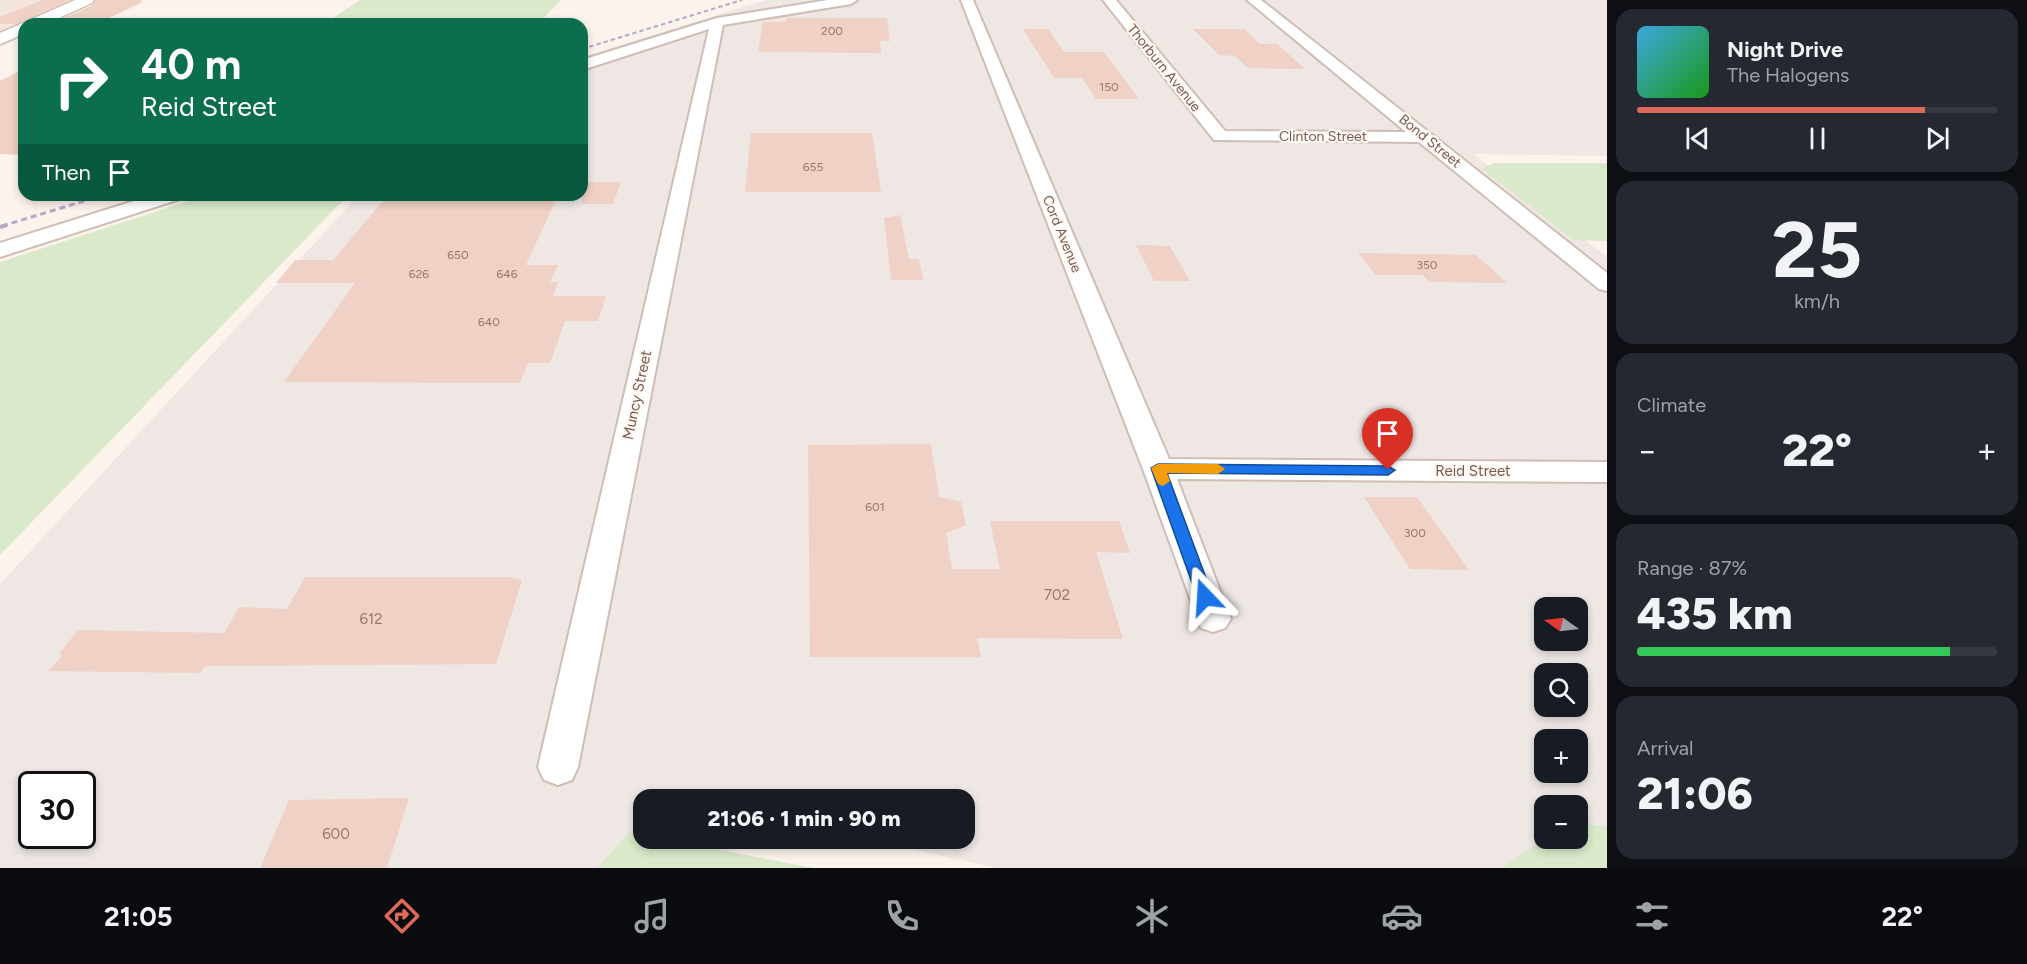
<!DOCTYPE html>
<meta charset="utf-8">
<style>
:root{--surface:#171b24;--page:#242831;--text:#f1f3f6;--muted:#9ea1a6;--line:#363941;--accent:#dc695a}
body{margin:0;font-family:Figtree,sans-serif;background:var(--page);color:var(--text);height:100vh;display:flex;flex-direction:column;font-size:22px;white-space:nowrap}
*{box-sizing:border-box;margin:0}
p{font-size:20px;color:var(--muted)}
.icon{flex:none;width:33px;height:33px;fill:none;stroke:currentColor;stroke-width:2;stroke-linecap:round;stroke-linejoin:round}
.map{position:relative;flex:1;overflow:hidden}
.drawer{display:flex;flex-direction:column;gap:9px;padding:9px;background:#0d0f14;width:420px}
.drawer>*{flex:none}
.hud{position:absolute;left:18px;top:18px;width:570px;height:183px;border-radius:18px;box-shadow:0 3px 9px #0003;background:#0b6e4f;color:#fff;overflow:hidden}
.needle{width:39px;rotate:284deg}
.fabs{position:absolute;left:1534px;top:597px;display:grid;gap:12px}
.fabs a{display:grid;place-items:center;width:54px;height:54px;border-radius:12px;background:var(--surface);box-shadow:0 3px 9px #0003;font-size:30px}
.speed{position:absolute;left:18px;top:771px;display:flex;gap:12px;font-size:30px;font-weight:700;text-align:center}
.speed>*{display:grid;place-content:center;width:78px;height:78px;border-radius:50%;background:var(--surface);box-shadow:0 3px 9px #0003;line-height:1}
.speed .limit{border:3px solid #111;border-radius:9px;background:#fff;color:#111}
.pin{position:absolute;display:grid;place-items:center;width:51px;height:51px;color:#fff;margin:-62px -26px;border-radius:50% 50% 50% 0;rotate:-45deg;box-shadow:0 0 6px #0007}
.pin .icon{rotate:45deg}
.me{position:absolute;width:66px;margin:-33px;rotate:340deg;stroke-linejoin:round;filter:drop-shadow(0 0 4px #0008)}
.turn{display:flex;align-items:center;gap:21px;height:126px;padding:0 24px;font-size:27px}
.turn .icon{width:78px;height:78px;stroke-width:2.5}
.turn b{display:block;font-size:42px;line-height:51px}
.then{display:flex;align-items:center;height:57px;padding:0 24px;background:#0003;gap:12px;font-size:22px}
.big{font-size:45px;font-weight:800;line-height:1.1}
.drawer .card{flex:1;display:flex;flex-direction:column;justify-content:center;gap:9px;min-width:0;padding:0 21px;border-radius:18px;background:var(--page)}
.drawer .dial{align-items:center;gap:0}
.dial b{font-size:78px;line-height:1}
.song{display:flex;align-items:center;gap:18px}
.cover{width:72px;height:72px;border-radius:9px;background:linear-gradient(135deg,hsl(200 70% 55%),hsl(120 70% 35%))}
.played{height:6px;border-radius:3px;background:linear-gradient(90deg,var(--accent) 80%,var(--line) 80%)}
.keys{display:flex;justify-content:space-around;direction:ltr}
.heat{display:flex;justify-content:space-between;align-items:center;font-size:33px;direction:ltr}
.charge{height:9px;border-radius:4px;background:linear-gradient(90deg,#34c759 87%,var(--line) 0)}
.trip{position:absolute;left:633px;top:789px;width:342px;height:60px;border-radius:18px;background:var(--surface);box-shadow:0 3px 9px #0003;font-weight:800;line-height:60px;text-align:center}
.dock{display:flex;height:96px;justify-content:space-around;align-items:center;background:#090b0e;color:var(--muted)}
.dock .icon{width:42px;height:42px}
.dock .selected{color:var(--accent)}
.dock b{font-size:27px;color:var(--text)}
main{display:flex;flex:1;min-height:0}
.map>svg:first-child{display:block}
</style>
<main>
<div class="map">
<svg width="1607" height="868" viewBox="0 0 1607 868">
<rect width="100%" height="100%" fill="#fcf4ec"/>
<!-- residential -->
<path fill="#f3e5db" d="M0,0H101L49,24H24V36L0,47Z"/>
<!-- industrial -->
<path fill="#eee7e4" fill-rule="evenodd" d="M766,0H1607V156L1473,154L1607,257V868H996L868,839L964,838V800H644V838L763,839L677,868H0V584L359,195H582V57ZM1545,608H1578V640H1545ZM1545,674H1578V706H1545ZM1545,740H1578V772H1545ZM32,784H82V836H32ZM1545,806H1578V838H1545Z"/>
<!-- green -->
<path fill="#dae9ca" d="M360,0H561L538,24H324Z
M1494,163H1607V241L1573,240L1482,169Z
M207,195H348L0,555V262Z
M1578,824L1607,826V868H1502L1545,838H1578Z
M630,832L643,835L644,838L664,839L813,868H597Z"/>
<!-- building -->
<path fill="#efd1c5" d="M43,0H69L15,24H0V17Z
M96,0H143L139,2H143L96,24H51L93,5Z
M787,18H887L890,41H880L881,53L758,52L763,22H786Z
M1023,29H1048L1064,52H1104L1139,99H1096L1082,78H1054Z
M1193,29H1244L1260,44H1277L1305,69L1248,68L1235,56L1219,55Z
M24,69V151L16,155L0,154V81Z
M751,133H872L881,192H745Z
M582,182H621L613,204H582Z
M388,195H558L526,265H558L550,282H558L553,296H606L598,321H565L550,363H528L520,383L284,382L355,283H276L295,260H333Z
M900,215L909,259H919L923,280H891L884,218Z
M1136,245L1170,246L1190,281H1154Z
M1358,253L1476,255L1507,283L1430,282L1423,275H1376Z
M931,444L939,497L961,502L966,525L946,533L952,569H1000L990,521H1119L1130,553L1096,552L1123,639L977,638L981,657H810L808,445Z
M1364,497H1417L1469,570L1410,569Z
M305,577H507L522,580L496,664L205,666L200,673L48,671L63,655L59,654L78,630L224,633L239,607L287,609Z
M409,798L387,868H260L289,800Z"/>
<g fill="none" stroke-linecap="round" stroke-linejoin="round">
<!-- minor casing -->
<g stroke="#d0bdb4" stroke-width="4">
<path id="minor" d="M828,0H857L851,4L723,25L578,767L572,780L558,785L544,780L538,767L709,29L582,70V60L717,18Z
M961,0H973L1169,459L1607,462V482L1177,479L1231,619L1225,628L1213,632L1201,628L1143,469Z
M1103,0H1116L1225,131L1406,132L1247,0H1261L1607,273V291L1599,289L1419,142L1214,140Z
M153,195H183L180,199L0,257V243Z"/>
</g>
<!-- tertiary casing -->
<g stroke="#d0bdb4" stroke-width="3">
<path id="tertiary" d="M75,0H94L92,3L46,24H24V34L0,44V33Z"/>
</g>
<!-- minor -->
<use href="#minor" fill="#fff" fill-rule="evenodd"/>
<!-- tertiary -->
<use href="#tertiary" fill="#fff" fill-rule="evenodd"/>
<!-- rail-far2 -->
<path stroke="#b6a9c6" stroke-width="2" stroke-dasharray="4.5 3" stroke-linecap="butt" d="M582,49L742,0"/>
<!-- rail-far1 -->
<path stroke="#b6a9c6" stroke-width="3" stroke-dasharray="6 4" stroke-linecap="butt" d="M2,226L104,195"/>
<!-- rail -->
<path stroke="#b6a9c6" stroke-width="4" stroke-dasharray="8 5" stroke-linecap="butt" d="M0,227L7,225"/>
</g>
<!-- route -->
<path fill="#1a73e8" stroke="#114b97" stroke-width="1.5" d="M1158,464L1388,466L1395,470L1388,475L1167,473L1213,597L1211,601H1199L1197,597L1151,468Z"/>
<!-- slow -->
<path fill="#f59e0b" d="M1158,464H1218L1225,469L1218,474L1167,473L1170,481L1163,486L1158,484L1151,468Z"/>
<g text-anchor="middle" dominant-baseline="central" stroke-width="4.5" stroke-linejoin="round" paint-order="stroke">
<!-- number labels -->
<g font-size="12" fill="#94776d">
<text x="832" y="31">200</text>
<text x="1109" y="87">150</text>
<text x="813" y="167">655</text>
<text x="458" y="255">650</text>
<text x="1427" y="265">350</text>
<text x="419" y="274">626</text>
<text x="507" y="274">646</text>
<text x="489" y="322">640</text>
<text x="875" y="507">601</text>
<text x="1415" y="533">300</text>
</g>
<!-- far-street labels -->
<g font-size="14" fill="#765950" stroke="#fef8f2">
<text transform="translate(1164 68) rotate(51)">Thorburn Avenue</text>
<text x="1323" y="136">Clinton Street</text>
<text transform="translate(1430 141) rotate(39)">Bond Street</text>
<text transform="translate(1062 234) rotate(68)">Cord Avenue</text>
</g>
<!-- street labels -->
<g font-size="15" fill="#765950" stroke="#fef8f2">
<text transform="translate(637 395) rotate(-78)">Muncy Street</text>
<text x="1473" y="471">Reid Street</text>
</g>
<!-- near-number labels -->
<g font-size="15" fill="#94776d">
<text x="1057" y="595">702</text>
<text x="371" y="619">612</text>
<text x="336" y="834">600</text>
</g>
</g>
</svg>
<div class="fabs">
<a><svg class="needle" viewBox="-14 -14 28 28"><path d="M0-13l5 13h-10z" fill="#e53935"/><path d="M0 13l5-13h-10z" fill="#9ea1a6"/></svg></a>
<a><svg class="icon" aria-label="search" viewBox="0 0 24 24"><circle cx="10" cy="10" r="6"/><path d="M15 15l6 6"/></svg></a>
<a>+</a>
<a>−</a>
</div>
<div class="speed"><div class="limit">30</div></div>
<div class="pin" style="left:1388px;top:470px;background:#d93025"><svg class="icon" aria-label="arrive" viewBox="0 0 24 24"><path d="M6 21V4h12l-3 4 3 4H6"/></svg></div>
<svg class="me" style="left:1205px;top:597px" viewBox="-20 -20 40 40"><path d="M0-17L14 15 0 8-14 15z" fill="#1a73e8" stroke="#fff" stroke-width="4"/></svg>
<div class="trip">21:06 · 1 min · 90 m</div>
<div class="hud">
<div class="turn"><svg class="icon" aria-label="right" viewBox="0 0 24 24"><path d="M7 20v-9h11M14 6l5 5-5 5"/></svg><div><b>40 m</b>Reid Street</div></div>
<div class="then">Then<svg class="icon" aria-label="arrive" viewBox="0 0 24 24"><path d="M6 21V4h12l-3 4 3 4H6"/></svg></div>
</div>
</div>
<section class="drawer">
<div class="card">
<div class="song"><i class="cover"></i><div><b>Night Drive</b><p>The Halogens</p></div></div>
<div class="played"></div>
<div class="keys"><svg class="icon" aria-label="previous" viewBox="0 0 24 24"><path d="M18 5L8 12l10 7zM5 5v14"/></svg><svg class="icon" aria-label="pause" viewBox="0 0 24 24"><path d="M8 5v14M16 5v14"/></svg><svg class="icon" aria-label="next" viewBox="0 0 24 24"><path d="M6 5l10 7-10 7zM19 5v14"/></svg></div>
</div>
<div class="card dial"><b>25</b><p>km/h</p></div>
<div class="card"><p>Climate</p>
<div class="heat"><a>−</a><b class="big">22°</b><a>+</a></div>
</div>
<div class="card"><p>Range · 87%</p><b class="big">435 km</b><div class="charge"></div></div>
<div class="card"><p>Arrival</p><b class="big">21:06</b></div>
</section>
</main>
<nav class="dock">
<b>21:05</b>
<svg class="icon selected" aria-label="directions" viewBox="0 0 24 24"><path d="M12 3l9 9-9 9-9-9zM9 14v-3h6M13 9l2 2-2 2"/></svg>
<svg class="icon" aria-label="music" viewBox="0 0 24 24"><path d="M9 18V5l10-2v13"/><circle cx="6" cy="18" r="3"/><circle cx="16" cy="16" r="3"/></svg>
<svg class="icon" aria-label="phone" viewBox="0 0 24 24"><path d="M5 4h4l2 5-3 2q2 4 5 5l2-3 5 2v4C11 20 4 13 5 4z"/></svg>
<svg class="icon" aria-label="climate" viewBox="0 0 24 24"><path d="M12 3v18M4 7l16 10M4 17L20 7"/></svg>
<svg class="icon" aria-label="car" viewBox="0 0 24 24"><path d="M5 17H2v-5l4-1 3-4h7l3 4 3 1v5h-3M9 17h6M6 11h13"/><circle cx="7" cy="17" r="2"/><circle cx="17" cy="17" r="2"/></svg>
<svg class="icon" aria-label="filters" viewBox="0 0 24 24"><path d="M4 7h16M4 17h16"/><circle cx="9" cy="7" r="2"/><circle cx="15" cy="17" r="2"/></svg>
<b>22°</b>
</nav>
